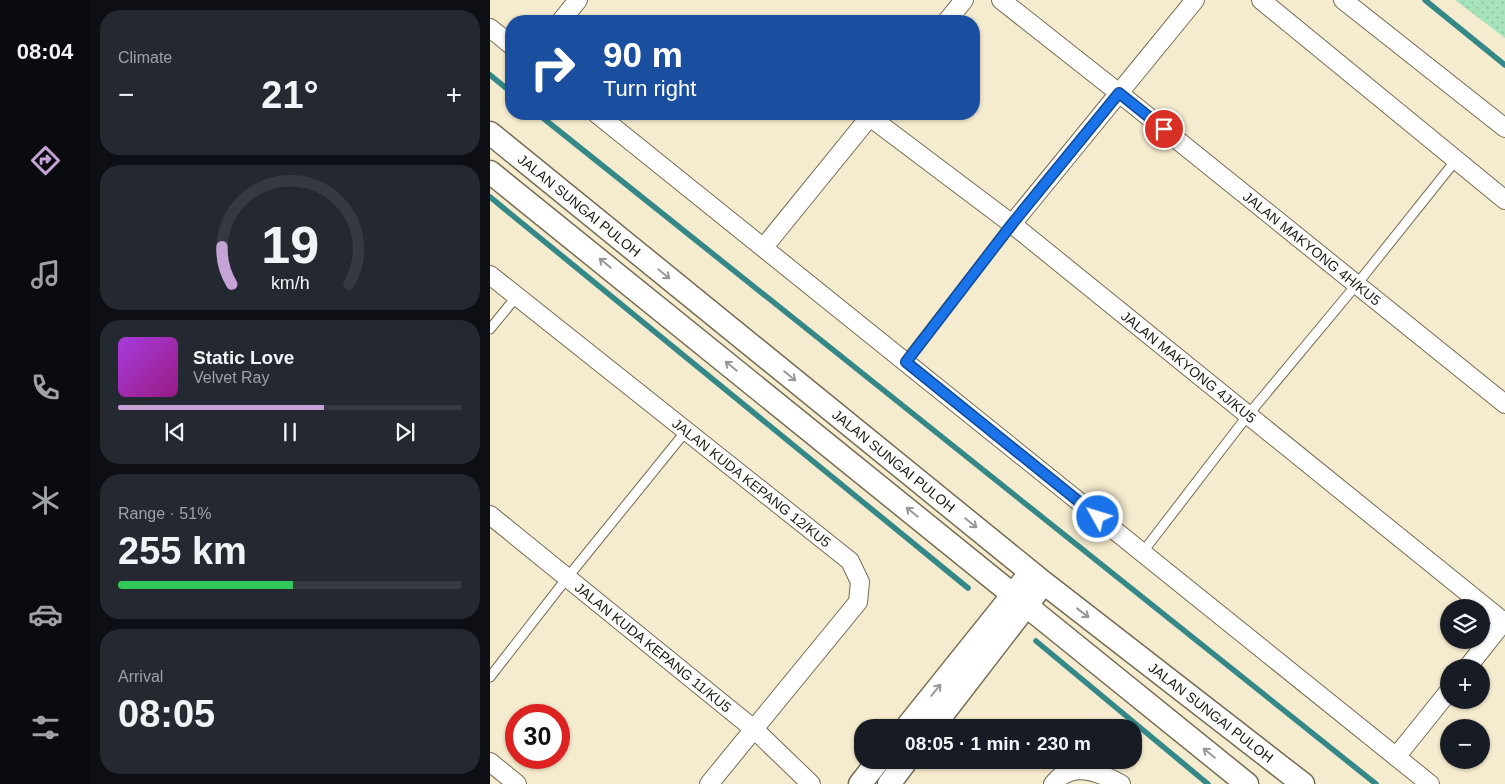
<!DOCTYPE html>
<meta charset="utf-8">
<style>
:root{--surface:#171b24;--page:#242831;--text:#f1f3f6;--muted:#9ea1a6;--line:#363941;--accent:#c6a3d7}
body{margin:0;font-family:Helvetica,sans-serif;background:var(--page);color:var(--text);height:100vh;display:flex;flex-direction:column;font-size:19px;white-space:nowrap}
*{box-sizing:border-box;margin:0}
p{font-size:16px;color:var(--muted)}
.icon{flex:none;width:28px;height:28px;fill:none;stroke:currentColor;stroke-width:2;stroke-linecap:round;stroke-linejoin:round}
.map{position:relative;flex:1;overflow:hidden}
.panel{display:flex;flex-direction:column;gap:10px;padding:10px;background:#0d0f14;width:400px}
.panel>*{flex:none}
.hud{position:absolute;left:15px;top:15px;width:475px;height:105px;border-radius:20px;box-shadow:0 1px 4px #0004;background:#1a4fa0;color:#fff;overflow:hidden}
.buttons{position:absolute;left:950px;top:599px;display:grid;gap:10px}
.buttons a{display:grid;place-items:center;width:50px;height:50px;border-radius:50%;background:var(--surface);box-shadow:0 1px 4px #0004;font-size:25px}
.speed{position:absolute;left:15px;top:704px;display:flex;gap:10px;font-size:25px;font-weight:700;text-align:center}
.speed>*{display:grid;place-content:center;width:65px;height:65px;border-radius:50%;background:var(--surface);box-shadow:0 1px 4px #0004;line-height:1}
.speed .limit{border:8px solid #d22;background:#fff;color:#111}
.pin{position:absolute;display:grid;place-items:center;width:42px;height:42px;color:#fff;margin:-21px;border:2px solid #fff;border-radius:50%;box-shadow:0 1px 5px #0007}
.me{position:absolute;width:55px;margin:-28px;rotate:309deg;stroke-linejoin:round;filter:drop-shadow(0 0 4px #0008)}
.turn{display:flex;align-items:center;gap:18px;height:105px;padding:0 15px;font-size:22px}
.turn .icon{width:65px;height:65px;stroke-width:2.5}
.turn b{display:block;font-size:35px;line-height:42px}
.big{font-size:38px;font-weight:600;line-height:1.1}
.panel .card{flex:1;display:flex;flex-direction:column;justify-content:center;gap:8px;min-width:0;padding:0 18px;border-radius:20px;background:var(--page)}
.panel .dial{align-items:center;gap:0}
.dial svg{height:130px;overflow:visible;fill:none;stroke:var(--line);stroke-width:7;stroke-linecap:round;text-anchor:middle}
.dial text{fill:var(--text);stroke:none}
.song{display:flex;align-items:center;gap:15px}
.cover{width:60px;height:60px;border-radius:8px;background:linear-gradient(135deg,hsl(280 70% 55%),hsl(310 70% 35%))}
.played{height:5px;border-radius:2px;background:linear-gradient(90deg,var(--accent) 60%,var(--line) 60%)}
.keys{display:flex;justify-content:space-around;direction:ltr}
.heat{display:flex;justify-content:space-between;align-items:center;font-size:28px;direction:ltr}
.charge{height:8px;border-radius:4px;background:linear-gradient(90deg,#34c759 51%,var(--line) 0)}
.trip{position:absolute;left:364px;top:719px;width:288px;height:50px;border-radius:20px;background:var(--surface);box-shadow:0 1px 4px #0004;font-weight:600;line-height:50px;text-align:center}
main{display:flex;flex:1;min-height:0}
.tabs{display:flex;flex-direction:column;width:90px;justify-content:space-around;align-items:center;background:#090b0e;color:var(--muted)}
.tabs .icon{width:35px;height:35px}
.tabs .on{color:var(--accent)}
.tabs b{font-size:22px;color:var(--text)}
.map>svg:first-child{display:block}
</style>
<main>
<nav class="tabs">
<b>08:04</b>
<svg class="icon on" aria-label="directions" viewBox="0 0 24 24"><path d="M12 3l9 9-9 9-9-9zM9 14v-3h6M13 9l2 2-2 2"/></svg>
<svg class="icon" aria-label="music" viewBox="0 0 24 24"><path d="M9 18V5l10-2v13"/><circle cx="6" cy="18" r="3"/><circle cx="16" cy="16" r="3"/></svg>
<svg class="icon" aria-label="phone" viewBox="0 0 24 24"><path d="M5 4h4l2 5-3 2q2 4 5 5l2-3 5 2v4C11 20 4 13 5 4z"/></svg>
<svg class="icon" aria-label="climate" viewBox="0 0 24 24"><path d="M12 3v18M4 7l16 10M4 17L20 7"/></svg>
<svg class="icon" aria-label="car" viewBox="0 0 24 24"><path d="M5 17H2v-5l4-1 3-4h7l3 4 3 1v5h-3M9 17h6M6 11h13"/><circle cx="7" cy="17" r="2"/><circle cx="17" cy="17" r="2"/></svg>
<svg class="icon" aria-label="filters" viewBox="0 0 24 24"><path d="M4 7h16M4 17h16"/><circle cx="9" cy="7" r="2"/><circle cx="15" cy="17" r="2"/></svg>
</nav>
<section class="panel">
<div class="card"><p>Climate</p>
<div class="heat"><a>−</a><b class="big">21°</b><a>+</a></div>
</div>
<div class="card dial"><svg viewBox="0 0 100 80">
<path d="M14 69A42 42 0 1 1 86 69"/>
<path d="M14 69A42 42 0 0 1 8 46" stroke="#c6a3d7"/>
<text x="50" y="56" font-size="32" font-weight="700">19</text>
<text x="50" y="72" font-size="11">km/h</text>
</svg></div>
<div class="card">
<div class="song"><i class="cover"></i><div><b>Static Love</b><p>Velvet Ray</p></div></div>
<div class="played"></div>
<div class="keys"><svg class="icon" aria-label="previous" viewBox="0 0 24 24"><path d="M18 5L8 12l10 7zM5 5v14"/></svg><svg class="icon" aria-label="pause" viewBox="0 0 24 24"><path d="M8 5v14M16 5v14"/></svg><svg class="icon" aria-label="next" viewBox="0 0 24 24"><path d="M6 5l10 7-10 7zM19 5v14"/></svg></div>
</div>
<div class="card"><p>Range · 51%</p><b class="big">255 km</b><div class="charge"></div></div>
<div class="card"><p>Arrival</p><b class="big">08:05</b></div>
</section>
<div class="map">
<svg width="1015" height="784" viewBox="0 0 1015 784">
<defs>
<pattern id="park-dots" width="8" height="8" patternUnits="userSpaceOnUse" patternTransform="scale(1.25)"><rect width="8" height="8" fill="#a7e3ba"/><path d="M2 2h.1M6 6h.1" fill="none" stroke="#8fc29f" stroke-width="1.8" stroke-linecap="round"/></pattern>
</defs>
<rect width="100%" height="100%" fill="#f5ebce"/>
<!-- park -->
<path fill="url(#park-dots)" d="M965,0H1015V38Z"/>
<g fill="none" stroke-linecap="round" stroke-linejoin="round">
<!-- stream -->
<path stroke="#358888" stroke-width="5.5" d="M935,0L1015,65
M0,75L21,92
M48,114L886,784
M0,197L478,588
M546,641L718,784"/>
<!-- service casing -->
<g stroke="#766c53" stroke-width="11">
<path id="service" d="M0,329L27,296
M415,362L522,224
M652,553L758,415L867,284L966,160
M0,677L77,578L196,431"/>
</g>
<!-- minor casing -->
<g stroke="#766c53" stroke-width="20">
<g id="minor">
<path id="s1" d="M511,0L629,93L1015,404"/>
<path d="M771,0L1015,200"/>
<path d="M853,0L1015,128"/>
<path d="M71,21L88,0"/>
<path d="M457,21L474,0"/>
<path d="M0,28L21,45"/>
<path d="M107,114L940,784"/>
<path id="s2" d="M380,117L522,224L1014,622"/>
<path d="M522,224L705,0"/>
<path d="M274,247L382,114"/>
<path id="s3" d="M0,275L360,561L370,582L368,602L219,784"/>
<path id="s4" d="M0,515L265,730L321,784"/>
<path d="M977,668L1015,620"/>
<path d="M906,757L959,691"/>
<path d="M0,762L27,784"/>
<path d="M563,784C582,760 609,772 631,784"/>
</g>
</g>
<!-- tertiary casing -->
<g stroke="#766c53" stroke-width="25">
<g id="tertiary">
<path id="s5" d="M0,133L554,583L813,784"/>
<path d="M0,172L757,784"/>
<path d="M416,728L533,582"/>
<path d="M442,728L546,593"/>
<path d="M370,784L389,760"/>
<path d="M399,784L417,760"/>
</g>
</g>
<!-- service -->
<use href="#service" stroke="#fff" stroke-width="9"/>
<!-- minor -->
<use href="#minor" stroke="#fff" stroke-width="18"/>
<!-- tertiary -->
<use href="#tertiary" stroke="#fff" stroke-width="22"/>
</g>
<!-- one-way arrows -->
<defs><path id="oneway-shaft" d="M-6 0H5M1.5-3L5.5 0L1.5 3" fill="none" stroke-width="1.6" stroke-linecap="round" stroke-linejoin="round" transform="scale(1.25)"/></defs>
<g stroke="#9a9894">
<use href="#oneway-shaft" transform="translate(115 263) rotate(-141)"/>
<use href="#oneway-shaft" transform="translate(174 274) rotate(39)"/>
<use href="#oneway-shaft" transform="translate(241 366) rotate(-141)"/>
<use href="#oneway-shaft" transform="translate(300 376) rotate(39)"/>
<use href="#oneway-shaft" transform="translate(422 512) rotate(-141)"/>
<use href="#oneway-shaft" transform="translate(481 523) rotate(39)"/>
<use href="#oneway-shaft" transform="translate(593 613) rotate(38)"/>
<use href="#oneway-shaft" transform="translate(446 690) rotate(-51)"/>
<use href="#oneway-shaft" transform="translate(719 753) rotate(-141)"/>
</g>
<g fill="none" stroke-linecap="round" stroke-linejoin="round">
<!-- route casing -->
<g stroke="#114b97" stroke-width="12">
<path id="route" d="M608,517L416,362L522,224L629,93L674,129"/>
</g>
<!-- route -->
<use href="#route" stroke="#1a73e8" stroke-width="9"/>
</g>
<g text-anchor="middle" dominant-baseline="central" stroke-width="5" stroke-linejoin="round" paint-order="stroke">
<!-- street labels -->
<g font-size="14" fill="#1f1b11" stroke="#f5ebce">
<text stroke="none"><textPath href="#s5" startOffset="115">JALAN SUNGAI PULOH</textPath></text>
<text stroke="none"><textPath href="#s1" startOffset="398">JALAN MAKYONG 4H/KU5</textPath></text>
<text stroke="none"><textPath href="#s2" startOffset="405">JALAN MAKYONG 4J/KU5</textPath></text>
<text stroke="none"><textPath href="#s5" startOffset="520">JALAN SUNGAI PULOH</textPath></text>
<text stroke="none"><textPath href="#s3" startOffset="334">JALAN KUDA KEPANG 12/KU5</textPath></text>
<text stroke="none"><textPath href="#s4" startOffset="210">JALAN KUDA KEPANG 11/KU5</textPath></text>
<text stroke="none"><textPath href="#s5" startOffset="925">JALAN SUNGAI PULOH</textPath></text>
</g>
</g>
</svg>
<div class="buttons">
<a><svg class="icon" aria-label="layers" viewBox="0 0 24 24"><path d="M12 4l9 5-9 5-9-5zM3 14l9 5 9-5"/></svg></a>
<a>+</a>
<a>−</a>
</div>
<div class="speed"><div class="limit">30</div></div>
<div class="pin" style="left:674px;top:129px;background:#d93025"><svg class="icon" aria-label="arrive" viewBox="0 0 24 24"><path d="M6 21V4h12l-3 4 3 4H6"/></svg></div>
<svg class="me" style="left:608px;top:517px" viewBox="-20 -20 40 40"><circle r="17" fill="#1a73e8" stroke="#fff" stroke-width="3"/><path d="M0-11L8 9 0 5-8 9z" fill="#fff"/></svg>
<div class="trip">08:05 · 1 min · 230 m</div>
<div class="hud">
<div class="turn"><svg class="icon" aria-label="right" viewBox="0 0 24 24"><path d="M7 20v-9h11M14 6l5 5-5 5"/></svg><div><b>90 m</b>Turn right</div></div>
</div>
</div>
</main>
